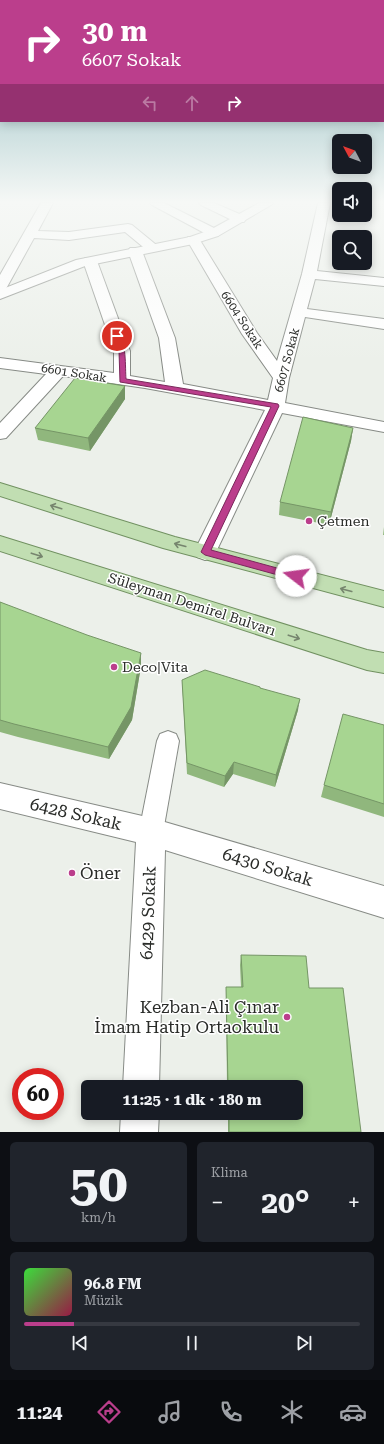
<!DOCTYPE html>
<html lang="tr">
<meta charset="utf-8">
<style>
:root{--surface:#171b24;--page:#20242c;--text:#f1f3f6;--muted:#9ea1a6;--line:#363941;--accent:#bb3e8c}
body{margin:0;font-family:"Roboto Serif",serif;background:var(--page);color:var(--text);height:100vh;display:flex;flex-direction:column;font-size:15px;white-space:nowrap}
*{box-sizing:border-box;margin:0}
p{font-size:13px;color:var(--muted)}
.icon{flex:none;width:22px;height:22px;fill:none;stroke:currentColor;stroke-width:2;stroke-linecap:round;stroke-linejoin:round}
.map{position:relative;height:1132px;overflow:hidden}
.drawer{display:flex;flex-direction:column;gap:10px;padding:10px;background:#0d0f14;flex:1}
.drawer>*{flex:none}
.hud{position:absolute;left:0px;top:0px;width:384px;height:122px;box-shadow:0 2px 10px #0003;background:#bb3e8c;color:#fff;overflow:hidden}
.needle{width:26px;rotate:311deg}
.fabs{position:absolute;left:332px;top:134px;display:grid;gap:8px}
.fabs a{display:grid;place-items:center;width:40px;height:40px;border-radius:6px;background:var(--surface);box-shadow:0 2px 10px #0003;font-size:20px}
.speed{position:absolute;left:12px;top:1068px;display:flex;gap:8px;font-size:20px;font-weight:700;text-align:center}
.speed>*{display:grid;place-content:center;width:52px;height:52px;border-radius:50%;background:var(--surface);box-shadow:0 2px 10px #0003;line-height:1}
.speed .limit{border:6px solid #d22;background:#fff;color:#111}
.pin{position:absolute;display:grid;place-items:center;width:34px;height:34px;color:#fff;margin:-17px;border:2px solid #fff;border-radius:50%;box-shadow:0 1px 4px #0007}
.me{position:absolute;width:44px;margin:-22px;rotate:285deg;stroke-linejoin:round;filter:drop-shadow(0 0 3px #0008)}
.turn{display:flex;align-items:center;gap:14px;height:84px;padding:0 16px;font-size:18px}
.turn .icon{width:52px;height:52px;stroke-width:2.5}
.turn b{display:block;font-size:28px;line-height:34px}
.lanes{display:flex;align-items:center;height:38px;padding:0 16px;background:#0003;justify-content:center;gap:20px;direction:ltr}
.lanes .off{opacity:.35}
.big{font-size:30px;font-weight:700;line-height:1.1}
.drawer .card{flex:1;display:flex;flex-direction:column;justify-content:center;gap:6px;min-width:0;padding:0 14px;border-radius:6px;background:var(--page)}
.drawer .dial{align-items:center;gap:0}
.dial b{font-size:52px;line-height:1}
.song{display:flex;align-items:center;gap:12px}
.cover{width:48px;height:48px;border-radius:6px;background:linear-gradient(135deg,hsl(120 70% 55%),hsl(340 70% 35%))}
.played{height:4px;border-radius:2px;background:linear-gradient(90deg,var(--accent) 15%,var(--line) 15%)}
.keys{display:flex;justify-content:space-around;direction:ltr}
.heat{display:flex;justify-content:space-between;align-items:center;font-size:22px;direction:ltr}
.drawer .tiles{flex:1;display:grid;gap:10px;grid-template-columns:1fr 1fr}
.card:last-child{grid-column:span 2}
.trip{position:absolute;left:81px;top:1080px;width:222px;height:40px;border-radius:6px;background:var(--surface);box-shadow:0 2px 10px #0003;font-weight:700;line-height:40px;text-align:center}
.dock{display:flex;height:64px;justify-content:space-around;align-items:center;background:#090b0e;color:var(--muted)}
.dock .icon{width:28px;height:28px}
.dock .active{color:var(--accent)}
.dock b{font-size:18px;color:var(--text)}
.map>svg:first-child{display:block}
</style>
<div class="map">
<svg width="384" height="1132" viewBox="0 0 384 1132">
<rect width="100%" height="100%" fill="#ecf0ea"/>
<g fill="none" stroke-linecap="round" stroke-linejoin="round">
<!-- pedestrian casing -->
<g stroke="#878b86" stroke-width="2">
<path id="pedestrian" d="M168,731L176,734L179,741L163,832L160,840L151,843L142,840L139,832L157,741L160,734Z"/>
</g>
<!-- minor casing -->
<g stroke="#878b86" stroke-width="2">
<path id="minor" d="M41,203H53L38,231L69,232L128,224L132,225L160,248L158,251H148L125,232L69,240L34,238L7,287L5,290L0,291V275Z
M150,203H164L218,230L220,233L218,236H210L152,205Z
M199,203H214L244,216L246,219L244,222H236L201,205Z
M318,203H330L317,271L384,278V286L315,279L307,309L384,319V329L305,317L289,378L285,403L384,422V432L282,413L216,552L213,557L205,560L197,557L194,552L265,410L145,388L63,376L6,438L0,439V423L46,374L0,368V358L114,373V351L83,261L85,258H95L97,261L130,351V376L165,382L159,338L128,251L130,248H140L142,251L175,338L183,384L268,400L273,378L242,334L187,240L188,237H198L257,333L277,361L302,274Z
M0,783L151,818L384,886V918L165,850L159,1087H123L136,842L0,809Z
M121,1113H159L158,1132H120Z"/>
</g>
<!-- tertiary casing -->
<g stroke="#878b86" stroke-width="2">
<path id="tertiary" d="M259,203H273L271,205L218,236L193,244L85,266L0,299V290L76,260L190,237L210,230Z"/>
</g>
<!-- primary casing -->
<g stroke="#719161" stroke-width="2">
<path id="primary" d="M0,483L175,537L384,591V607L163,548L0,496Z
M0,536L367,650L384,653V673L367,670L0,551Z"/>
</g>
<!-- pedestrian -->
<use href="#pedestrian" fill="#fff" fill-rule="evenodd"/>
<!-- minor -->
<use href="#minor" fill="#fff" fill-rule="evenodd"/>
<!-- tertiary -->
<use href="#tertiary" fill="#fff" fill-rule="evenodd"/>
<!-- primary -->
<use href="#primary" fill="#c1deb2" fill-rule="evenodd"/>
</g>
<!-- wall -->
<path fill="#90b77d" d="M125,386V399L90,451L38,440L35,428Z
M353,428L351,441L329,525L279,515L280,502Z
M384,527V535H383Z
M0,602L141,666L132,720L109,759L18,737L0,732Z
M182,680L260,688L298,710L275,787L233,774L224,787L187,774Z
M384,725V817L321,797L324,785Z
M241,955L309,988L361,1132H228V1113H296V1087H227L226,996V987H241L240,965Z"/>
<!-- shaded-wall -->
<path fill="#759566" d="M125,386V399L90,451L88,438Z
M353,428L351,441L329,525L331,512Z
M141,653V666L132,720L109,759L108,747Z
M300,699L298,710L275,787L276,775Z
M234,762L233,774L224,787L225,776Z"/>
<!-- building -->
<path fill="#a7d591" stroke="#759566" d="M75,378L125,386L88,438L35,428Z
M303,417L353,428L331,512L280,502Z
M0,602L87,635L141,653L131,707L108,747L14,724L0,720Z
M205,670L260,687V688L300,699L276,775L234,762L225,776L187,763L182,680Z
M343,714L384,725V804L324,785Z
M241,955L306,956L309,988H343L361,1132H229V1113H296V1087H228L226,987H243Z"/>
<!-- one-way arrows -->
<defs><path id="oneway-shaft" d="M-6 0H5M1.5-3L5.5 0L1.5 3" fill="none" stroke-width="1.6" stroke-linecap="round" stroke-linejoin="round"/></defs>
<g stroke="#76856e">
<use href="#oneway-shaft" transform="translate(56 507) rotate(-163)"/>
<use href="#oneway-shaft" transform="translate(180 545) rotate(-165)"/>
<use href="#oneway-shaft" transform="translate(37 555) rotate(18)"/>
<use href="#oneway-shaft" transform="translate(346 590) rotate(-165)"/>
<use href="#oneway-shaft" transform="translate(294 637) rotate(18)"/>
</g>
<!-- sky -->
<linearGradient id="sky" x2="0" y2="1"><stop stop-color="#7fb2b7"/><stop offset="0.56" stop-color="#f6f8f6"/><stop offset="1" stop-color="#f6f8f6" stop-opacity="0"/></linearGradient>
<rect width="384" height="361" fill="url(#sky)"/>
<!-- route -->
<path fill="#bb3e8c" stroke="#7a285b" d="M117,334C127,340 125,368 126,379L278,404L279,406L211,550L299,574L301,576L299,579L296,580L205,555L201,552L271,407L120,382L119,351L113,336Z"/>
<!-- markers -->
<g fill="#bb3e8c" stroke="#fff" stroke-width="1.5">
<circle cx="309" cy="521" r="4"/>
<circle cx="114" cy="667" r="4"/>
<circle cx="72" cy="873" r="4"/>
<circle cx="287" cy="1017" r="4"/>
</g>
<g text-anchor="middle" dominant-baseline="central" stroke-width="3" stroke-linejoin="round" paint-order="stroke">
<!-- far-street labels -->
<g font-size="12" fill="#2a2c29" stroke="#fff">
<text transform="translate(242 320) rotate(57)">6604 Sokak</text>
<text transform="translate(287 360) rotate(-75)">6607 Sokak</text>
<text transform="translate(74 373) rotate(9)">6601 Sokak</text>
</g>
<!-- poi labels -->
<g font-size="14" fill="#2a2c29" stroke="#fff" text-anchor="start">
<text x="317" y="521">Çetmen</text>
<text x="122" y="667">Deco|Vita</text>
</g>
<!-- street labels -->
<g font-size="14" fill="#2a2c29" stroke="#fff">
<text transform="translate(192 604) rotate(18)">Süleyman Demirel Bulvarı</text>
</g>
<!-- near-street labels -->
<g font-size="17" fill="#2a2c29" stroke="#fff">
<text transform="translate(76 814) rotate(13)">6428 Sokak</text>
<text transform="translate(268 867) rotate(17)">6430 Sokak</text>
<text transform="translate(148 913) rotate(-88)">6429 Sokak</text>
</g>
<!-- near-poi labels -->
<g font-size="17" fill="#2a2c29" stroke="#fff" text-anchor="start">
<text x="80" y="873">Öner</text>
<text x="279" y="1007" text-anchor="end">Kezban-Ali Çınar<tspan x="279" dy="20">İmam Hatip Ortaokulu</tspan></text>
</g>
</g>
</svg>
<div class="fabs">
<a><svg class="needle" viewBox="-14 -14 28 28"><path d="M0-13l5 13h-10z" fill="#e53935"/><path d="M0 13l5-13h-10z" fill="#9ea1a6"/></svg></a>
<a><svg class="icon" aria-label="sound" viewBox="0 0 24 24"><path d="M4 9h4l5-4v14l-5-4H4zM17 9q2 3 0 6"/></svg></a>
<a><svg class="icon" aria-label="search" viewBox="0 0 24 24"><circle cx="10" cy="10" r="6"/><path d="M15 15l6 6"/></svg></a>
</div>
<div class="speed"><div class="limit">60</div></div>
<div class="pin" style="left:117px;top:336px;background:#d93025"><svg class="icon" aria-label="arrive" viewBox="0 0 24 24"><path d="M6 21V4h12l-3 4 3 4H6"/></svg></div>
<svg class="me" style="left:296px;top:576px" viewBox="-20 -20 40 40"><circle r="19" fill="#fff"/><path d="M0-13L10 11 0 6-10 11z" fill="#bb3e8c"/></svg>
<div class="trip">11:25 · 1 dk · 180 m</div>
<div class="hud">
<div class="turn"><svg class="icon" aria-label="right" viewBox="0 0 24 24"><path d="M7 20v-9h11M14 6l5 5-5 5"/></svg><div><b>30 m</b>6607 Sokak</div></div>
<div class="lanes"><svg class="icon off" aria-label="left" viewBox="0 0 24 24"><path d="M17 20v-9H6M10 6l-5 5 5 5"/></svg><svg class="icon off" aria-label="ahead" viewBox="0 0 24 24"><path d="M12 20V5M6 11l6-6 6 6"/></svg><svg class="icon" aria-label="right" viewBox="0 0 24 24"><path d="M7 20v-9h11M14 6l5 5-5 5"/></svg></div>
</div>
</div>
<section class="drawer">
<div class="tiles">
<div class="card dial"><b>50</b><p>km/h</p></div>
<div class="card"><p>Klima</p>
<div class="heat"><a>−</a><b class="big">20°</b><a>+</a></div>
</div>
<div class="card">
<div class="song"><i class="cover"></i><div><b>96.8 FM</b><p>Müzik</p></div></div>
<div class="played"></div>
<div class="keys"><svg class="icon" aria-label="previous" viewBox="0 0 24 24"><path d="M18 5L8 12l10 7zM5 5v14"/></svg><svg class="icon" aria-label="pause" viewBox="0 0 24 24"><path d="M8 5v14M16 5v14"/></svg><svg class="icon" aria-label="next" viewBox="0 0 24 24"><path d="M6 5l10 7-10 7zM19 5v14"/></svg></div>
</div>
</div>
</section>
<nav class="dock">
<b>11:24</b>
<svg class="icon active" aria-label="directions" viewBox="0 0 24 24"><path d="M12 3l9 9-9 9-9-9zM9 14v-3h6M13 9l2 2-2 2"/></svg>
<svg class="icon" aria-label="music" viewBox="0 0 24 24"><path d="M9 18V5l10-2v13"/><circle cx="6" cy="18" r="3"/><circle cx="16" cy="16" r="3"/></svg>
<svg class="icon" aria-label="phone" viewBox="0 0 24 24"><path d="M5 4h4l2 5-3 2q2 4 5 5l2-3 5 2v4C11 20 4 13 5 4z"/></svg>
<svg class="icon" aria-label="climate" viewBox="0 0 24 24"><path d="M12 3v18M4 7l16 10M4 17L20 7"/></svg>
<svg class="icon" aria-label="car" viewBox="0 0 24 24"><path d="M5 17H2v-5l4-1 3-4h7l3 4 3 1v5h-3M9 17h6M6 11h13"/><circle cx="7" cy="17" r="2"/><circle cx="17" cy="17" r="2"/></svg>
</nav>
